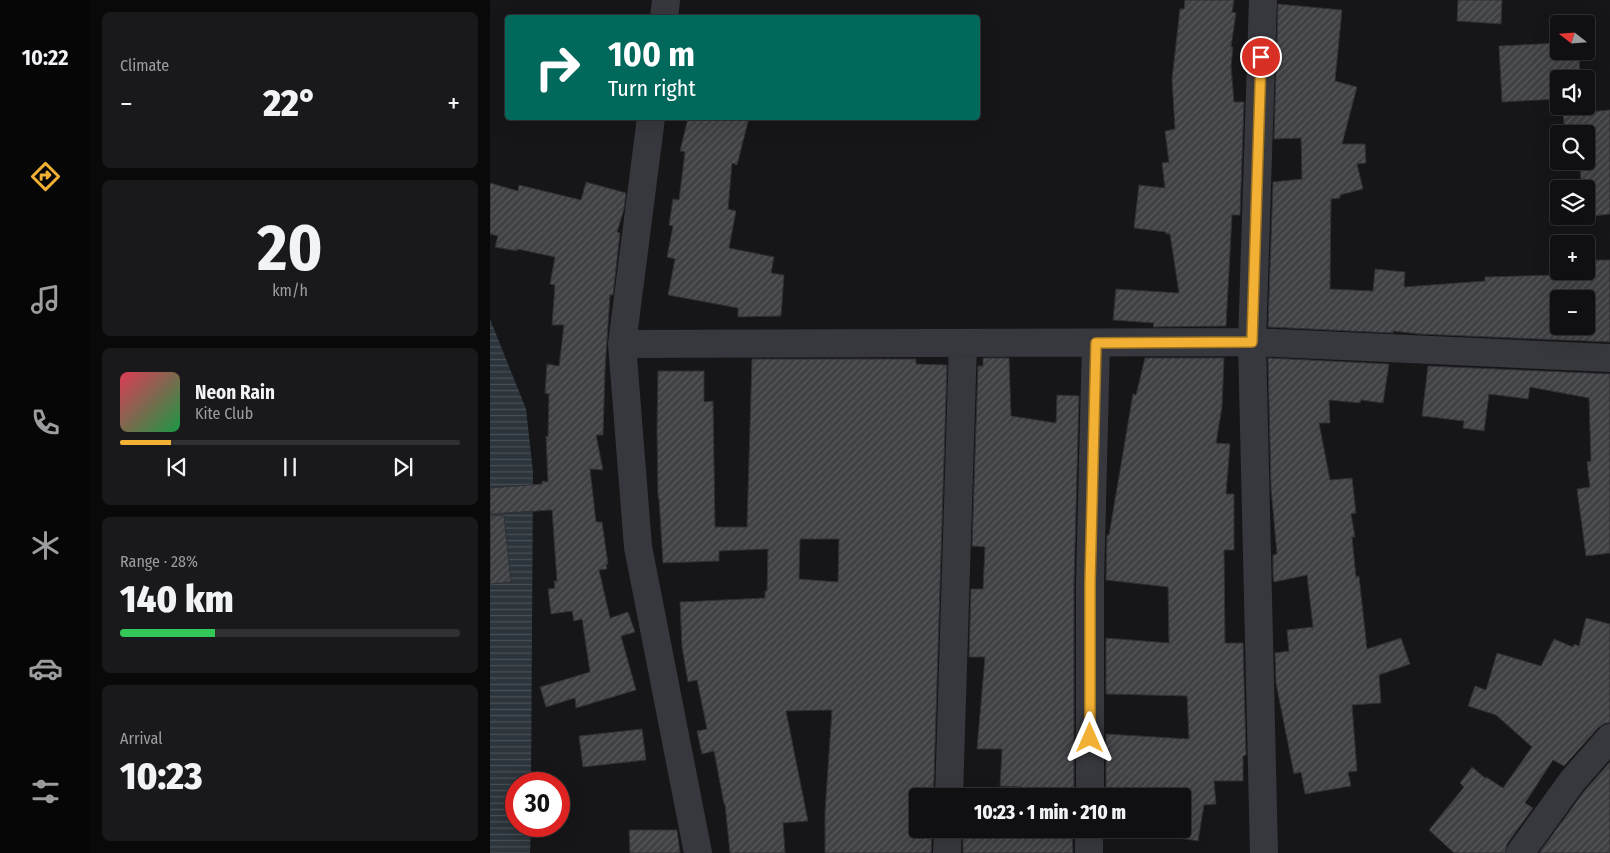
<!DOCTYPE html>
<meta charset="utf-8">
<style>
:root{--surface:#101012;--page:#19191b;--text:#f1f3f6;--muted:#9c9d9f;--line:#303032;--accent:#f2b134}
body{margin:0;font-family:"Fira Sans Condensed",sans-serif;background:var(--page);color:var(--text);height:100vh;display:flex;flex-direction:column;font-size:19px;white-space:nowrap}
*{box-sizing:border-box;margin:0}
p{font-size:16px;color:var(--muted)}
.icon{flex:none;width:28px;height:28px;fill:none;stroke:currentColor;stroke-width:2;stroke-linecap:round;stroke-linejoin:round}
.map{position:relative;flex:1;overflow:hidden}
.details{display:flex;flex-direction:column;gap:12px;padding:12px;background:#09090a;width:400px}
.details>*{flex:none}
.guide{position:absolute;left:15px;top:15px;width:475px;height:105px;border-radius:5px;box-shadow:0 5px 20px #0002,0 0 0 1px var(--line);background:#00695c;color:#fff;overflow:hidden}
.needle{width:32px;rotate:287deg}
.buttons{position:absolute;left:1060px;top:15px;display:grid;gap:10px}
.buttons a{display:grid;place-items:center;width:45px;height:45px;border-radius:5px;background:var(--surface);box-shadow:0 5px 20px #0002,0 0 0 1px var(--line);font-size:25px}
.speed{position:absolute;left:15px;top:772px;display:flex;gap:10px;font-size:25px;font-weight:700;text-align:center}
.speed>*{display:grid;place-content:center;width:65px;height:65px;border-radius:50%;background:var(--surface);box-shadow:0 5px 20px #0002,0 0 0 1px var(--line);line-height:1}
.speed .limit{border:8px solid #d22;background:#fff;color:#111}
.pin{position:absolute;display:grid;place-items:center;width:42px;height:42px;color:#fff;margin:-21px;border:2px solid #fff;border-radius:50%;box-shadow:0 1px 5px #0007}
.me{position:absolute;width:55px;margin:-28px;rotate:0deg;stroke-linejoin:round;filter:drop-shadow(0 0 4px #0008)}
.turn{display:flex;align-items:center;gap:18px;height:105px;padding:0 20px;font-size:22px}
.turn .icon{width:65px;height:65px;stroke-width:2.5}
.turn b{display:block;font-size:35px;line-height:42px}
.big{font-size:38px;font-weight:800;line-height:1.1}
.details .tile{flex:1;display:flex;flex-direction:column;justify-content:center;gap:8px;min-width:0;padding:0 18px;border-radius:8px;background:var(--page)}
.details .dial{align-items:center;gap:0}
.dial b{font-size:65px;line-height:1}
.song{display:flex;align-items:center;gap:15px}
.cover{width:60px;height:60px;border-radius:8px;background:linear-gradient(135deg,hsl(350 70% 55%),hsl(140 70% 35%))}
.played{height:5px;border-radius:2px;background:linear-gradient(90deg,var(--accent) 15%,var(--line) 15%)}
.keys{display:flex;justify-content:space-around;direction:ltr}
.heat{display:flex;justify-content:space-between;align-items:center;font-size:28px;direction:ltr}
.charge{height:8px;border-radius:4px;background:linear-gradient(90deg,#34c759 28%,var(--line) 0)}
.trip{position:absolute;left:419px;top:788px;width:282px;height:50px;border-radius:5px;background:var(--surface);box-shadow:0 5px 20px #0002,0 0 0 1px var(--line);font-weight:800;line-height:50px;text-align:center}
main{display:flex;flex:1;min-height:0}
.menu{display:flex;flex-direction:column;width:90px;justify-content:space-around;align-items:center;background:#060607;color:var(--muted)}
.menu .icon{width:35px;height:35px}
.menu .current{color:var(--accent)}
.menu b{font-size:22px;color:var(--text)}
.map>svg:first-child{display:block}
</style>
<main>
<nav class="menu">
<b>10:22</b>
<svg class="icon current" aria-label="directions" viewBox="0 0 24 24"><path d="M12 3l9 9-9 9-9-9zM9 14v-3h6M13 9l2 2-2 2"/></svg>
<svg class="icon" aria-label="music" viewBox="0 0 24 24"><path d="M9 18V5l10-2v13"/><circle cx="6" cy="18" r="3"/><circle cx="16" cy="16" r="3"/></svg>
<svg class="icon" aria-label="phone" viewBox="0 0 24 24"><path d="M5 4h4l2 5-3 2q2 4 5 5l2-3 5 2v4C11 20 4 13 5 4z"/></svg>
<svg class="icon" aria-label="climate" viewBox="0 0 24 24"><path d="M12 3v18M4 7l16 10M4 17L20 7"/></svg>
<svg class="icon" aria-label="car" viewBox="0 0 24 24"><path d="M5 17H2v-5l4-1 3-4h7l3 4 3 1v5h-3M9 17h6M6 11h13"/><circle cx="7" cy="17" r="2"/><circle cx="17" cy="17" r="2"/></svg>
<svg class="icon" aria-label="filters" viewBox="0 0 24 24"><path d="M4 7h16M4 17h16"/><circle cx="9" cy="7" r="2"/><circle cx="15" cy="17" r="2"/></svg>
</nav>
<section class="details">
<div class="tile"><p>Climate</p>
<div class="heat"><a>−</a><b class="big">22°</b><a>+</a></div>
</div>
<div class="tile dial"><b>20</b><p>km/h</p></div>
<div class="tile">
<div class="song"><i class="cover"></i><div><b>Neon Rain</b><p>Kite Club</p></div></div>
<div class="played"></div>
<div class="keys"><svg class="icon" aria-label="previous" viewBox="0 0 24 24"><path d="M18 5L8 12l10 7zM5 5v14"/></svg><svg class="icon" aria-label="pause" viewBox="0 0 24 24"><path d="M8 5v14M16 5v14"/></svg><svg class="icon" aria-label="next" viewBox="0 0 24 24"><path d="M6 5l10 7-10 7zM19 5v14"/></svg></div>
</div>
<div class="tile"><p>Range · 28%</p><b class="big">140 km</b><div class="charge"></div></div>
<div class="tile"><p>Arrival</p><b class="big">10:23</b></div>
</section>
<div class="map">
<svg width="1120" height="853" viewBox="0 0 1120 853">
<defs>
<pattern id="water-rules" width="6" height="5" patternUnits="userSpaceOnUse" patternTransform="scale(1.25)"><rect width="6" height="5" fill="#2c353c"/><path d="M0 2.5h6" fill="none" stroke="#485056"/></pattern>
<pattern id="building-hatch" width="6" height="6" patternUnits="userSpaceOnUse" patternTransform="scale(1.25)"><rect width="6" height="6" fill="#404145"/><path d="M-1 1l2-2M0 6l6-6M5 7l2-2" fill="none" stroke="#595a5e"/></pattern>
</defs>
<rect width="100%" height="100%" fill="#161618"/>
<!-- water -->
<path fill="url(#water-rules)" d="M0,319L36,409L43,472L41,784H26V826H41L40,853H0Z"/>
<!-- building -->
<path fill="url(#building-hatch)" stroke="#303034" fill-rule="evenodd" d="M695,0H744L742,12L746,13L741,47H743L741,66L744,102H754L750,215H742L736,326L663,327L664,323L623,320L626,289L689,293L680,234H676V232L644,228L649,185L675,188L672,163L679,162L675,131L685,129L682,79L690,9H694Z
M968,0H1012L1011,24L967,21Z
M788,4L852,10L845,81L867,87L852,144H875L876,163L867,164L873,189L850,195V198L841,199L840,289L883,291L885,269L915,272L914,287L995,281V277L1067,275V260H1069V271H1096V260H1120V342L930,334L903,331V333L778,327L783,182L812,179L811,138L784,139ZM1069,299H1096V326H1069Z
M1069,43V51H1089L1090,79H1069V99L1012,102L1009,46Z
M1120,110V214L1095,217L1096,189H1092L1089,161H1096V134H1075L1073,114Z
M198,118H259L247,165L242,163L238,209L246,211L239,248L284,257L281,273L294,275L291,316L248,317V308L178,295L185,259L177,257L183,226L179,225L183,199L189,200L195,152L190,151Z
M96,182L136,193L134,209L127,232L130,233L123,295H120L115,370L113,435H106L113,470L100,469L106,522H112L118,564L116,565L117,569L109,570L120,618L138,612L145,632L131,636L146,690L86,708L85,698L56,707L50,687L100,672L92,619L84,621L82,611L61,614L58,589L65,588L64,581H67L62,510L0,514V488L52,484V481L58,482L56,436L58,437L59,394L55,393L57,364L69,366L74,325H62L65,285L60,284L65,257L27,249V251L5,247L8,236L0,234V183L28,191L29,185L91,200Z
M493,358H519L521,416L566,423L567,395L589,396L584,583V796H572L532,790V787L510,786L512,749H487L495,657H479L481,589H493L495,547L482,546L488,366H493Z
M655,358H734L732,407L726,443L740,444L736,494H744V550H734L735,643H753L756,755L753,756V781H724L726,804L714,805L708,841L688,838L689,829H692L693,793L649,796H616V734L699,739L697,696L616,694V638L679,643L678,587L616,580L617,535H619L643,394L646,395Z
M778,358L899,364L893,403L871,400L870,403L839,400L840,423H829L840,480L862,478L866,513L861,514L865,537H862L866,577L869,576L877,649L911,638L920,664L889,675L891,703L862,705L867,771L858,772L861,786L815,794L811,772L804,774L786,683L785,653L799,651L797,630L823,627L817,575L784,582L783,575V555L787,554L781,488Z
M262,359H426V364L457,365L444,778L443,795L428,794V832L442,833L441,853H335V812L342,710L296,711L318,821L293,823L295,853H240L235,804H234L224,751L212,754L207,731L217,729L207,680L198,682L192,647L190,602L275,598V591H277L278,549L229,551V561L173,563L169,498H168L167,430L168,371H214V402L223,401L225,527H257ZM310,539H349L348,582L309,579Z
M938,366L1120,374V553L1096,556L1087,489L1100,487L1097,462L1101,461L1099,398L1040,387L1038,399L999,394L994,431L973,428L974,421L932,416Z
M14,515L21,582L0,584V516Z
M1096,618L1120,624V723H1115L1108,728L1074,766L1063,760L1035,803L1043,808L1017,844L1015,853H964L939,830L974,787L970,783L982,767L995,778L996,777L1013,788L1042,747L1006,715L978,706L985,686L996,690L1007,653L1051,666L1064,639L1083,647L1084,644L1089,646Z
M152,729L156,760L93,767L89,736Z
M1120,762V853H1049L1095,790Z
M477,829H582L583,853H473V836H478Z
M139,830H187L190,853H140Z"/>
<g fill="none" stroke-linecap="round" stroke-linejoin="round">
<!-- street -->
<path stroke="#37383d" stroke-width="28" d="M773,0L762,342L774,853
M174,18L176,0
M161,118L132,344L148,547L208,853
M132,344L762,342L1120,358
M459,796L473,343
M600,796V583L606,343
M457,853L458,829
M599,853V829
M1030,853L1083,780L1120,738"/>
</g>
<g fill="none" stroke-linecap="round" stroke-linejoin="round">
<!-- route casing -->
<g stroke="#9d7322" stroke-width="12">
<path id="route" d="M600,738V583L606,343L762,342L771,57"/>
</g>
<!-- route -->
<use href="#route" stroke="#f2b134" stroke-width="9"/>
</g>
</svg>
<div class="buttons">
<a><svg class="needle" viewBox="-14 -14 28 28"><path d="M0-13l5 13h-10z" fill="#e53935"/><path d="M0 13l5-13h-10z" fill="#9c9d9f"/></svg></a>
<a><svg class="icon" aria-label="sound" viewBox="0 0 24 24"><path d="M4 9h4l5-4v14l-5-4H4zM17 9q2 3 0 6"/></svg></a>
<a><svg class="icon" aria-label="search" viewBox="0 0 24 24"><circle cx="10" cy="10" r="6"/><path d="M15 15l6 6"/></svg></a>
<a><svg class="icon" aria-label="layers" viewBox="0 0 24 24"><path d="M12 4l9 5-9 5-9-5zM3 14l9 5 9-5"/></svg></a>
<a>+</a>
<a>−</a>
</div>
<div class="speed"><div class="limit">30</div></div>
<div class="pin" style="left:771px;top:57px;background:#d93025"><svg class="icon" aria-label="arrive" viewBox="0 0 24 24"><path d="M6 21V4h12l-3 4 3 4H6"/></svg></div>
<svg class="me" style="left:600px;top:738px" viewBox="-20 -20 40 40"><path d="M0-17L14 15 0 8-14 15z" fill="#f2b134" stroke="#fff" stroke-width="4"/></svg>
<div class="trip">10:23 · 1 min · 210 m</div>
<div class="guide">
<div class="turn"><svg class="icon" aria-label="right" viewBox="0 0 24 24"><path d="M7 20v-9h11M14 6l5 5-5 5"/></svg><div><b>100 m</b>Turn right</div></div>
</div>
</div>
</main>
